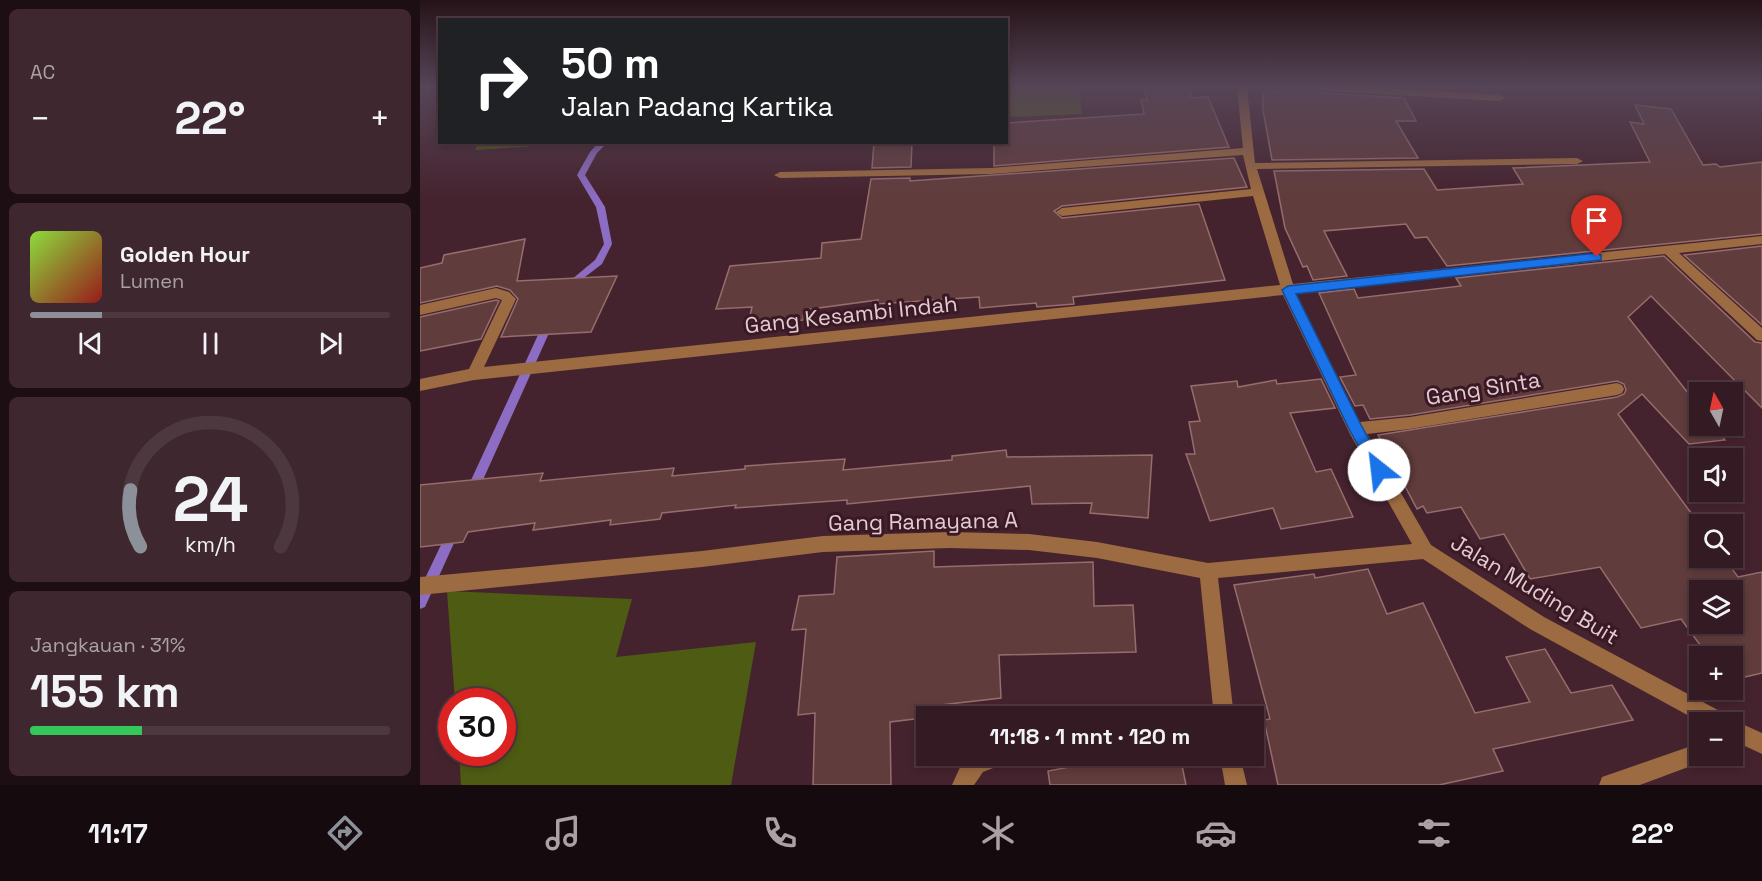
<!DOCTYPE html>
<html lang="id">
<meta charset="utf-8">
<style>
:root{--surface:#341a22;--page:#3f272f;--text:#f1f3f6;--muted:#a9a1a5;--line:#4e3840;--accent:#8c9099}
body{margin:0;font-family:"Space Grotesk",sans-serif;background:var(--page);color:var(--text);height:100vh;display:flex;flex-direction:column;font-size:22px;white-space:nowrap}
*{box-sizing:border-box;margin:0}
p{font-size:20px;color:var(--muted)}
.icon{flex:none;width:33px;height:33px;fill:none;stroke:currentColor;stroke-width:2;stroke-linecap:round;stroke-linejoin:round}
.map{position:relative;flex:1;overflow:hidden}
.drawer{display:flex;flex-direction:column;gap:9px;padding:9px;background:#1d0e13;width:420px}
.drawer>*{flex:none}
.hud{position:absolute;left:18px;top:18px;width:570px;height:126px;border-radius:0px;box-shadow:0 3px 9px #0003,0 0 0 2px var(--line);background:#202124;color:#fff;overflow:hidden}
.needle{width:39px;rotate:351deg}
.tools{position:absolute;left:1269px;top:382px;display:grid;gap:12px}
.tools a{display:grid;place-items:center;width:54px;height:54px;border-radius:0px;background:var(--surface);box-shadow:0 3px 9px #0003,0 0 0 2px var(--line);font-size:30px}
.speed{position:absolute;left:18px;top:688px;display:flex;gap:12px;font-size:30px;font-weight:700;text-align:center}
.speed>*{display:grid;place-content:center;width:78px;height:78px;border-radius:50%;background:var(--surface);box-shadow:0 3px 9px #0003,0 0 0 2px var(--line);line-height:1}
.speed .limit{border:9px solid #d22;background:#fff;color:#111}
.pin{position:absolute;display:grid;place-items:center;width:51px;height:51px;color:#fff;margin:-62px -26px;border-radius:50% 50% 50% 0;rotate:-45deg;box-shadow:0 0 6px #0007}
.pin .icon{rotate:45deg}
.me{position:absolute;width:66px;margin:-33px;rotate:331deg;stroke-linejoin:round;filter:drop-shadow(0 0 4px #0008)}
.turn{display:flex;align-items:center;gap:21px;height:126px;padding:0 24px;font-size:27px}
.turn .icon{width:78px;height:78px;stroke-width:2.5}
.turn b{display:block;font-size:42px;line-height:51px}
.big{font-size:45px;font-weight:600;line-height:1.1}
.drawer .widget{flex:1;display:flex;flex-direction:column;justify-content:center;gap:9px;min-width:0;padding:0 21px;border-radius:9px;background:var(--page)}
.drawer .dial{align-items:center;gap:0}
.dial svg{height:156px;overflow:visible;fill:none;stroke:var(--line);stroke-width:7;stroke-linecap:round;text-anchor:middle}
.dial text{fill:var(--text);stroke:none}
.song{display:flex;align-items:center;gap:18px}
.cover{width:72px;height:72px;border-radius:9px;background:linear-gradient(135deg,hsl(90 70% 55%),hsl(0 70% 35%))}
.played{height:6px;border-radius:3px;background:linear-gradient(90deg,var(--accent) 20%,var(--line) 20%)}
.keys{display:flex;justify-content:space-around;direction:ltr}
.heat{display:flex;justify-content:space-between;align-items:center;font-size:33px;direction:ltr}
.charge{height:9px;border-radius:4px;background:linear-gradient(90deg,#34c759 31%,var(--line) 0)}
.trip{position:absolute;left:496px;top:706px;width:348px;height:60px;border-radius:0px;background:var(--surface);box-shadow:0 3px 9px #0003,0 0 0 2px var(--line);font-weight:600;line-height:60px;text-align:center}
.menu{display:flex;height:96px;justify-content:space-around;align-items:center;background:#150a0e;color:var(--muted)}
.menu .icon{width:42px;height:42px}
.menu .on{color:var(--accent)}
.menu b{font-size:27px;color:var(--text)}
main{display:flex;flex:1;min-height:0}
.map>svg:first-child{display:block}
</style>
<main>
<section class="drawer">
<div class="widget"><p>AC</p>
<div class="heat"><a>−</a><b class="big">22°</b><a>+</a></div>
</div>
<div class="widget">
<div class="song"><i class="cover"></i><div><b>Golden Hour</b><p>Lumen</p></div></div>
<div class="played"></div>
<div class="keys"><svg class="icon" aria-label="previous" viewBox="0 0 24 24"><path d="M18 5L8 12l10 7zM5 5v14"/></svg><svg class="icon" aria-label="pause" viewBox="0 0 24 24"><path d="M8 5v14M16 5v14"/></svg><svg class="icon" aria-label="next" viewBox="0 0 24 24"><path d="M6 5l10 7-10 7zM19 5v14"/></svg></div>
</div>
<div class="widget dial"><svg viewBox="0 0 100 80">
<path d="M14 69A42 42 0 1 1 86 69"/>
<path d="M14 69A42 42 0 0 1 9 40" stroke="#8c9099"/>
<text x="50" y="56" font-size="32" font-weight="700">24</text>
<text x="50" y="72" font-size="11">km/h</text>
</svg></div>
<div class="widget"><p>Jangkauan · 31%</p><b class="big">155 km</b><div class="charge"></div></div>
</section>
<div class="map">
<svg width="1342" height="785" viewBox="0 0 1342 785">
<rect width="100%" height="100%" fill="#45232e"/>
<!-- green -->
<path fill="#4e5b13" d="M587,87H659L662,114L587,117Z
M58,143V142L163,143L55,150Z
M27,591L212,599L196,657L336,642L311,785H41L39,753H82V702H35Z"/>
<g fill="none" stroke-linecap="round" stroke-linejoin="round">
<!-- stream -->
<path fill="#8d6cc3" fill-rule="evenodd" d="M179,142H188L177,153L165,175L185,207L192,244L182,264L148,290L143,287L145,285L175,260L184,244L176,207L157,175L170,152Z
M129,318L134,322L58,491L56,495L52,496L48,495L46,491L124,322Z
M33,527L37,528L39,532L5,607L0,609V589L29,528Z"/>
</g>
<!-- building -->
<path fill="#613c3c" stroke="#976d6c" stroke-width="1.5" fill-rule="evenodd" d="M724,87H769L772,98L788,97L809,147L574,166V142H586V123L724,114L721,100H727Z
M865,87H880L887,92L984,98L996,121H976L998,158L852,160L843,110V91L865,92Z
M1215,105L1251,109L1283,165L1296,164L1300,167L1342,162V234L1027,266L1007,237L995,238L986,224L904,231L927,276L893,280L887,266L883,267L865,228L854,171L1004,169L1017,190L1103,184L1093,168L1230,162L1210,122L1224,124Z
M454,142H492L491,167L452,168Z
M814,158L827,187L642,206L634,211L642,218L779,204L805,280L653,297L654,304L617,307L616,303L560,308L559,297L457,304L458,300L384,310L383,320L328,325L332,307L296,309L310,266L401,258L402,243L441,239L451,179L490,178V181Z
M105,239L97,281L197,276L171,332L81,337L98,299L90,290L77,286L0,303V268L22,263L24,255Z
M1342,246V325L1264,255Z
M1244,256L1335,342L1342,343V408L1231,296L1208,317L1280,408V426H1293L1305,440L1269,444L1222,394L1198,414L1280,525V558H1304L1318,577L1342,572V673L1312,680V657H1289L1261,619L1221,628L1180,567L1110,579L1084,534L1060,539L1041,507L1007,513L1003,506L997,509L958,435L1197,397L1204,394L1206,390L1204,384L1197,381L990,415L950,419L943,405L935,406L920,377L936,375L899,293L934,289L938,298L1041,286L1036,278ZM1280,591H1312V624H1280Z
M76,300L79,301L61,339L0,351V317Z
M901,379L915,408L870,413L896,472L911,469L933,517L861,529L853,508L790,521L766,454H775L769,422L780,421L771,386L817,381L818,387L856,380L857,384Z
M586,450L587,457L732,455L728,518L670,513L672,503L612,504L610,486L427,504V500L315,508L316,505L242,513L240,519L190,525L191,520L113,530L115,523L48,532L43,542L0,547V485L123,473L120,481L254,468L252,476L325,469V466L425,459L423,470L532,460V456Z
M514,551V567L673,562L674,606L713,605L716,652L579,655L581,698L512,706L511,717L470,722L471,785H393L395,713L378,715L386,629L372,630L379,596L414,594L417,557Z
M948,569L967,614L1003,603L1055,713L1110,702L1086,657L1125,649L1151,693L1192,685L1213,720L1073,749L1083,771L1019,785H858L844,720L850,719L814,585L894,574L895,578Z
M708,756H760L766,785H630L628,771Z"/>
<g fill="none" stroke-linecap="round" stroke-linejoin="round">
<!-- minor -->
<path fill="#9d6b41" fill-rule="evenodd" d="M817,87H827L835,163L1157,158L1163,161L1157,164L837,169L873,284L1342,236V244L1259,253L1342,328V341L1337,340L1245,254L876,293L940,422L990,417L1197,383L1202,385L1204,389L1202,393L1197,395L990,429L947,434L1011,545L1124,617L1309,716L1311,719L1342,733V754L1312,740V723H1282L1110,629L1003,559L798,578L814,717H794L780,578L677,558L609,550L530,548L403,552L282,567L0,595V577L282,551L403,536L530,532L609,534L677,542L788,563L992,544L930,434L863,295L54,380L0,391V379L49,369L82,300L76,298L0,315V305L76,288L89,292L96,299L64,367L860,285L833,196L642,216L636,212L642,208L831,189L823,155L571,174L360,178L354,175L360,172L571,168L823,148Z
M882,87H943L1080,95L1085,98L1080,101L887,90Z
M1280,743V756H1289L1287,760L1220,785H1179L1182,777Z
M549,756H589L586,763L563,772L554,785H532L541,765Z
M800,756H820L827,785H805Z"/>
</g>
<!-- sky -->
<linearGradient id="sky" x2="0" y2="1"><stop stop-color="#261319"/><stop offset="0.44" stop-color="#564557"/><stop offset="1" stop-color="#564557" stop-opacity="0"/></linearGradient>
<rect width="1342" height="197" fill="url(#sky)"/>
<!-- route -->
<path fill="#1a73e8" stroke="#114b97" stroke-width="1.5" d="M1177,253L1181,255V260L876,294L941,425L966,470L964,474L959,476L954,474L929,429L862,290L868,286Z"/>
<g text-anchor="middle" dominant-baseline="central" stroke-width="6" stroke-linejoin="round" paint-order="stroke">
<!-- street labels -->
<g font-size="22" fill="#e2cbd1" stroke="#3a1924">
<text transform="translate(431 314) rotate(-6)">Gang Kesambi Indah</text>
<text transform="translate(1063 388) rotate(-9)">Gang Sinta</text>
<text transform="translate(503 521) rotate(-1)">Gang Ramayana A</text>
<text transform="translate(1115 589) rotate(31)">Jalan Muding Buit</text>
</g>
</g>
</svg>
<div class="tools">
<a><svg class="needle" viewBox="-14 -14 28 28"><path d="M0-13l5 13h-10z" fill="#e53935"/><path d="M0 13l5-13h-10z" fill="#a9a1a5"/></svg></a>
<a><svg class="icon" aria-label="sound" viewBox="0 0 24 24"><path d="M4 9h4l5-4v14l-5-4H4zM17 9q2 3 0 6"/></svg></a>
<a><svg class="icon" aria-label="search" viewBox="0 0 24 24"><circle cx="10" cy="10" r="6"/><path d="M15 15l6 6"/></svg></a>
<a><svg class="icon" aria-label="layers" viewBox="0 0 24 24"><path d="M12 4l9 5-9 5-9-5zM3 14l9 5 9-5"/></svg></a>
<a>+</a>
<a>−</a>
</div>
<div class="speed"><div class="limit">30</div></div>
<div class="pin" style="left:1177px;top:257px;background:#d93025"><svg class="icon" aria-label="arrive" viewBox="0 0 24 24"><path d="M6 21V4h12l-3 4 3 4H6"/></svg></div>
<svg class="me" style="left:959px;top:470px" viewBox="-20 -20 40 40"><circle r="19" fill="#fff"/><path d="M0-13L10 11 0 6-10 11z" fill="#1a73e8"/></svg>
<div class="trip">11:18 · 1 mnt · 120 m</div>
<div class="hud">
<div class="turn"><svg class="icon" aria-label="right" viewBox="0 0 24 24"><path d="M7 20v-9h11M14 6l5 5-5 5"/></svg><div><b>50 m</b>Jalan Padang Kartika</div></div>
</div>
</div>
</main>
<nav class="menu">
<b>11:17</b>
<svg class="icon on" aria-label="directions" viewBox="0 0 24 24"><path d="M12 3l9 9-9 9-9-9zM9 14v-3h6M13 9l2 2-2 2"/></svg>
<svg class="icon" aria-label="music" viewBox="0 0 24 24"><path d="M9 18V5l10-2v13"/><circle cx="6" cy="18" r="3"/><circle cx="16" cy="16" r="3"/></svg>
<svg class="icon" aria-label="phone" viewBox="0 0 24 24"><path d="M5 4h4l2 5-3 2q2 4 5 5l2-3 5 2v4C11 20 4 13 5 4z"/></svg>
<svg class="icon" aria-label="climate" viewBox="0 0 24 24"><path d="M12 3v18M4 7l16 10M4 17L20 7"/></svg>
<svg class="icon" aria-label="car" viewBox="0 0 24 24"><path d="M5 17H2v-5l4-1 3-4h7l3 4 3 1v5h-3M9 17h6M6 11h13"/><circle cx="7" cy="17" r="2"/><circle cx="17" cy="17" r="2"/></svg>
<svg class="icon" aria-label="filters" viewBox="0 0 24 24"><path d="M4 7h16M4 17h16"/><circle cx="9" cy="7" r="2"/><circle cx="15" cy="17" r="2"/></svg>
<b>22°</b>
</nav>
